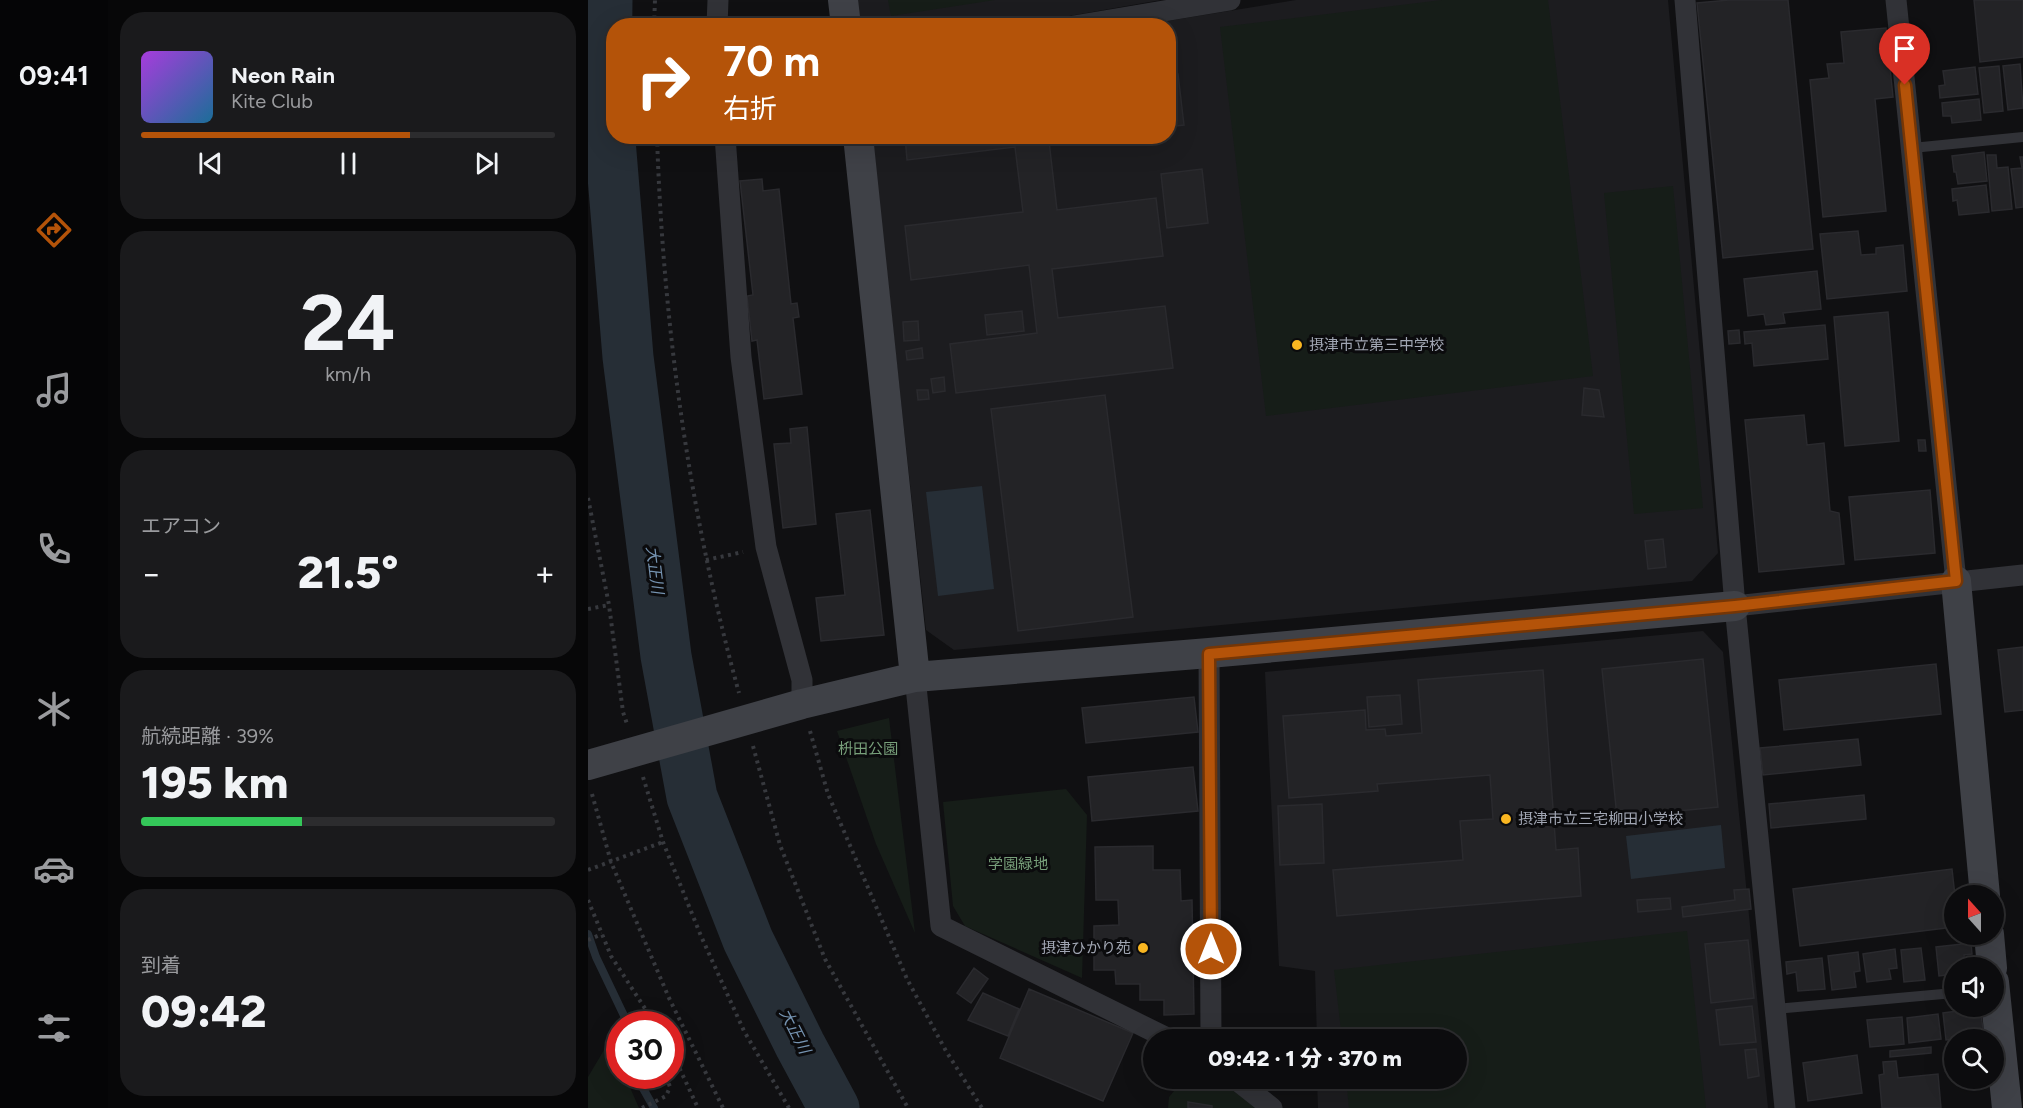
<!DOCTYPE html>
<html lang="ja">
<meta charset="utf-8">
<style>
:root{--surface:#0c0c0e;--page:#1a1a1c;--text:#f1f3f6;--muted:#9a9b9e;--line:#2c2c2e;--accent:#b45309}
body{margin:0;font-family:Figtree,"Noto Sans JP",sans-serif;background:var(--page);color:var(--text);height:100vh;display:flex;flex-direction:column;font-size:22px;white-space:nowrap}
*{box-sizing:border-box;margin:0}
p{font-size:20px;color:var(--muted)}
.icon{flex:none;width:33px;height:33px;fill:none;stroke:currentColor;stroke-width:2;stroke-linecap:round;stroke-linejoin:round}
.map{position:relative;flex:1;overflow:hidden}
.details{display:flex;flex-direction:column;gap:12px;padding:12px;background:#070708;width:480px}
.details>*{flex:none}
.top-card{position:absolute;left:18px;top:18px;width:570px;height:126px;border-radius:24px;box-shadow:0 6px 24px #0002,0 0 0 2px var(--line);background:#b45309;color:#fff;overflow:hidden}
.needle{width:39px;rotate:339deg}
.controls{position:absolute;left:1356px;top:885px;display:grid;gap:12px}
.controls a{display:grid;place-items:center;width:60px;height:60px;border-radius:50%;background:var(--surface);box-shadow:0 6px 24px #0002,0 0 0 2px var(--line);font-size:30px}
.speed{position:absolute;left:18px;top:1011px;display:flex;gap:12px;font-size:30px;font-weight:700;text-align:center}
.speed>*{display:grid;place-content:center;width:78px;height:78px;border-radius:50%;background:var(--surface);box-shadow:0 6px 24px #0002,0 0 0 2px var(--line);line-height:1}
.speed .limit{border:9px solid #d22;background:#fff;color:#111}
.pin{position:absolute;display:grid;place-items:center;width:51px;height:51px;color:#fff;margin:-62px -26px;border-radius:50% 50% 50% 0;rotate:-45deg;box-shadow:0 0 6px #0007}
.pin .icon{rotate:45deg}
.me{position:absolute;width:66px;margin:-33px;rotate:0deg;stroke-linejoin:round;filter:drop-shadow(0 0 4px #0008)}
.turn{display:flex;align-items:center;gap:21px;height:126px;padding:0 18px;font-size:27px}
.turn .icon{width:78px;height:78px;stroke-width:2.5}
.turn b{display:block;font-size:42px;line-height:51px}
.big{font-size:45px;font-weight:800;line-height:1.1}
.details .tile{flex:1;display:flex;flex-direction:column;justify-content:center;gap:9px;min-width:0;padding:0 21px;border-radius:24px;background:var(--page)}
.details .dial{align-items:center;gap:0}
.dial b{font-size:78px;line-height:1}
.song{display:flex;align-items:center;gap:18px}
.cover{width:72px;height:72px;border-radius:9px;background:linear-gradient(135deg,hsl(280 70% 55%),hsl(200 70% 35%))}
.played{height:6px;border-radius:3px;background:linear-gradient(90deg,var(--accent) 65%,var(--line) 65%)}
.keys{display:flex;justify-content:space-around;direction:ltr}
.heat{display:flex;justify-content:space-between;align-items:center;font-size:33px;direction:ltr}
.charge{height:9px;border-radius:4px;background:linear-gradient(90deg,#34c759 39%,var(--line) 0)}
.trip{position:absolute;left:555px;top:1029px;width:324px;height:60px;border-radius:30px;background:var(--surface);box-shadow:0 6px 24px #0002,0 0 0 2px var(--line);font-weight:800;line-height:60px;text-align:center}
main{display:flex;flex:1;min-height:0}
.tab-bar{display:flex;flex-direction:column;width:108px;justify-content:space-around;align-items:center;background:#050506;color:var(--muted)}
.tab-bar .icon{width:42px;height:42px}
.tab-bar .current{color:var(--accent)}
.tab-bar b{font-size:27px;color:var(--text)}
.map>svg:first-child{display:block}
</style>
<main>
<nav class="tab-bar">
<b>09:41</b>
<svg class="icon current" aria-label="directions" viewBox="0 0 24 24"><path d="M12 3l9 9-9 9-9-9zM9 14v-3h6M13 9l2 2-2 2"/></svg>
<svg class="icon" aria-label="music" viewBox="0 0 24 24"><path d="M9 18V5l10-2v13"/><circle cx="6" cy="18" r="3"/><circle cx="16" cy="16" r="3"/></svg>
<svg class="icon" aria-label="phone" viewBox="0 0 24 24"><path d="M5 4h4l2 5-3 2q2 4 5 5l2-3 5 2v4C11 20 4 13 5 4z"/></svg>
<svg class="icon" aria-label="climate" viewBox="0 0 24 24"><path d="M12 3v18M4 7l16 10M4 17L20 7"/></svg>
<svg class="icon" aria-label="car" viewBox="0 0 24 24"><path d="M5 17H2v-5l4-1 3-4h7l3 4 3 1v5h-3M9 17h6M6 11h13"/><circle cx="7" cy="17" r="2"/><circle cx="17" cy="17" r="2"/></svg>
<svg class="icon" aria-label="filters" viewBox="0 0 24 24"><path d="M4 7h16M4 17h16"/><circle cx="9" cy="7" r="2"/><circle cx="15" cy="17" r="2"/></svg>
</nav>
<section class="details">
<div class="tile">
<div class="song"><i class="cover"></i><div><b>Neon Rain</b><p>Kite Club</p></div></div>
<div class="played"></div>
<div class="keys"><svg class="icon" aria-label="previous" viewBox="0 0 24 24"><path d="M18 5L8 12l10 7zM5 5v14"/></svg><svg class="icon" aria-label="pause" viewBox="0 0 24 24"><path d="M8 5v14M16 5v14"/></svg><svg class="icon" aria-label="next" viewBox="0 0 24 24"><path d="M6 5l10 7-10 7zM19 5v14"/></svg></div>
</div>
<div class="tile dial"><b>24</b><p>km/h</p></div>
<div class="tile"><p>エアコン</p>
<div class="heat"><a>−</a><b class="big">21.5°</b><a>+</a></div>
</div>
<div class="tile"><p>航続距離 · 39%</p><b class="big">195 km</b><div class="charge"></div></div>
<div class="tile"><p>到着</p><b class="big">09:42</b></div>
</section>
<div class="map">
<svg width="1435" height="1108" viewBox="0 0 1435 1108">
<rect width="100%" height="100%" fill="#101012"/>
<!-- built -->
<path fill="#1c1c1f" d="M266,0H573L424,26L269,25Z
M708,0H1080L1130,553L1104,581L366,650L338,630L284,137L580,136V26L555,25Z
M1115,631L1135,652L1180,1108H730L729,1079L868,1078V1040L729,1039L727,971L691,966L677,672Z"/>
<!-- green -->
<path fill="#161d18" d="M300,0H407L303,16Z
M854,0H960L1005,376L678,416L632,27Z
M1085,186L1115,508L1046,514L1016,193Z
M301,718L327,933L288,844L249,731Z
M478,789L499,815L494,978L377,926L365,906L355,802Z
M1099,931L1118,1108H761L758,1079L868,1078V1040L754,1039L746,970Z
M31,1035L32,1076H37L51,1108H0V1077L16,1050Z
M597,1078L630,1079L668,1108H580L581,1097Z"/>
<!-- water -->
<path fill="#262e36" d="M394,486L406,589L350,596L338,492Z
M1133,825L1137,868L1043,879L1038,836Z"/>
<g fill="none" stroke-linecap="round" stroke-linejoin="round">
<!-- stream -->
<path stroke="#262e36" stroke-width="8" d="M0,934L8,957L40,1024
M51,1076L52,1083L66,1108"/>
<!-- river -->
<path stroke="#262e36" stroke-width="51" d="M19,0L18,92L40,357L78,656L104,797L160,940L212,1045L246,1108"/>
</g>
<!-- building -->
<path fill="#232326" stroke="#2a2a2e" stroke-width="1.5" d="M1141,0H1200L1225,249L1135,258L1109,3Z
M1386,0H1435V57L1392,62Z
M1298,28L1305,97L1287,99L1298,211L1235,217L1222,80L1241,78L1239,64L1256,63L1253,32Z
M1432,64L1435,108L1420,110L1415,66Z
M1411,66L1415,111L1396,113L1391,68Z
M1387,67L1390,94L1352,98L1351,86L1357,85L1355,71Z
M590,74L596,125L580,127V75Z
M1391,99L1393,120L1364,123L1363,116H1355L1354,103Z
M317,136H500L461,141L469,210L568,198L575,256L464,269L470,318L577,306L585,368L368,393L362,344L449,333L441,265L323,280L317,226L435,212L427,147L319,160Z
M1396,152L1399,181L1370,184L1368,172H1366L1364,156Z
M1399,155H1408L1409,168L1420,167L1424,209L1404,211Z
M1432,157H1435V207L1428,208L1423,169L1434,168Z
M614,169L620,223L579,228L573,174Z
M174,179L175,191L191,189L203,304L209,303L211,317L205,318L214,394L176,399L169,340L164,341L159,296L165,295L152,181Z
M1398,185L1401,212L1371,215L1369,200L1365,201L1364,189Z
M1270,231L1273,255L1288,254V248L1315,245L1319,291L1239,299L1232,234Z
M1229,271L1233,309L1195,313L1197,323L1178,325L1176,314L1160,316L1156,279Z
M434,311L436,331L399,335L397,315Z
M1300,312L1311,441L1257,446L1246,317Z
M330,321L331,340L316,341L315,322Z
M1237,325L1240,359L1166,366L1164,343L1157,344L1156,332Z
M1151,330L1152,343L1141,344L1140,331Z
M334,348L335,358L319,360L318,351Z
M356,377L357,391L345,393L343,379Z
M996,388L1011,390L1016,417L994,415Z
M329,390H340L341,399L330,400Z
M517,395L545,617L430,631L403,409Z
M1216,415L1219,445L1236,443L1242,511L1251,513L1256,564L1171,572L1157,420Z
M219,427L228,524L195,528L186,444L203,443L202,429Z
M1330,440H1337L1338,451H1331Z
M1342,490L1347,553L1267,560L1261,497Z
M282,510L296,635L233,641L228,598L257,595L248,514Z
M1075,539L1078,567L1060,569L1057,541Z
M1435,647V710L1417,712L1410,650Z
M1115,659L1130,807L1029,817L1014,669Z
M1348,664L1353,714L1196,730L1191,680Z
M955,670L968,850L990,848L993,896L749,916L745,870L875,860L872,821L905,819L902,775L789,784L790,791L701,798L695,716L777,710L778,730L797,729L798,736L834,733L830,680Z
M812,695L814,724L781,727L779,697Z
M606,697L610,732L498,743L494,708Z
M1270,739L1273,765L1175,775L1172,748Z
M605,767L610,811L504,821L500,777Z
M1276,795L1278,819L1183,828L1181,804Z
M734,804L736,863L692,865L690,806Z
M565,846V870H592L593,901L604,900L606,1014L576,1015V1000H552V984H528L527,970H506V926L531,925L530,900H508L507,847Z
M1364,869L1367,896L1366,927L1212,946L1205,889Z
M1161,889L1163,909L1095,917L1094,907L1147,900L1146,890Z
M1082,898L1083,909L1050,912L1049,900Z
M1160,940L1166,998L1123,1003L1117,944Z
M1383,943L1384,954L1376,955L1377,968H1366V974L1351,976L1348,947Z
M1333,948L1337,980L1316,982L1313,950Z
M1307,949L1309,968L1301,969L1303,979L1279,982L1275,954Z
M1270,952L1272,971L1266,972L1268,987L1244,990L1240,956Z
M1234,958L1237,989L1210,991L1208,972L1199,974L1198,962Z
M386,968L400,979L383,1003L369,993Z
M441,989L545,1033L515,1101L412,1058Z
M395,993L431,1009L420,1036L380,1020Z
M1164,1006L1168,1042L1132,1045L1128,1010Z
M1385,1009L1386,1016L1393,1015L1396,1036L1358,1040L1355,1013Z
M1350,1014L1353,1039L1321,1043L1319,1018Z
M1314,1017L1316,1044L1282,1047L1279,1020Z
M1343,1047V1053L1302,1057V1051Z
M1168,1049L1171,1076L1160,1078L1157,1050Z
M1269,1055L1274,1093L1220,1101L1215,1063Z
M1308,1061L1310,1078L1350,1074L1353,1108H1294L1291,1075L1296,1074L1295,1062Z
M600,1102L624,1106V1108H600Z"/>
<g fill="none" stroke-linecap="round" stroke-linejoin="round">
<!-- path -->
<path stroke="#37393e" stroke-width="4" stroke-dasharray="3 4.5" stroke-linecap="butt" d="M66,26L67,0
M69,136C75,324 101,512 151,693
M0,498L21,605L35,712L39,724
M118,560L155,552
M0,609L21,605
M222,731L240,794L319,979L358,1051L394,1108
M165,746L192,845L237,959L320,1108
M55,777L75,842L113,936L156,1031L201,1108
M4,794L23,862L81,998L135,1108
M0,870L75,842
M0,900L23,956L67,1024
M0,940L14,934
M82,1048L110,1108
M54,1108L78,1096L82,1087L78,1076"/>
<!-- lane -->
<path stroke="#313237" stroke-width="10" d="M1324,148L1435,137
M1188,1009L1366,993"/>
<!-- street -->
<path stroke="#313237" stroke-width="21" d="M1097,0L1147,606L1197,1108
M1308,0L1368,581
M129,26L130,0
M486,26L642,0
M137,136L153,357L178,547L214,680V704
M1147,606L1435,575
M621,653L623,1040
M327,677L353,926L583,1040
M646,1078L684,1108"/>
<!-- secondary -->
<path stroke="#3f4147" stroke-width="30" d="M255,0L258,26
M270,136L327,677
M1368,581L1397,896
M0,765L214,704L327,677L621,653L1147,606
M1401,934L1404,968
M1406,982L1419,1108"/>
</g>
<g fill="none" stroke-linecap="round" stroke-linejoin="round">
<!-- route casing -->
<g stroke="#753606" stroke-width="15">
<path id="route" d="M623,949L621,654L1147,606L1368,581L1317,85"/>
</g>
<!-- route -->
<use href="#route" stroke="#b45309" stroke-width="10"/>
</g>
<!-- markers -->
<g fill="#f9b621" stroke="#0b0b0d" stroke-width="2">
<circle cx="709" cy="345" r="6"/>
<circle cx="918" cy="819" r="6"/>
<circle cx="555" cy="948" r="6"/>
</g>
<g text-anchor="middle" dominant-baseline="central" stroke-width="6" stroke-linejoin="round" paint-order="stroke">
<!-- poi labels -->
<g font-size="15" fill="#a1a6b3" stroke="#0b0b0d" text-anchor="start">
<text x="721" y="345">摂津市立第三中学校</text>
<text x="930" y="819">摂津市立三宅柳田小学校</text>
<text x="543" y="948" text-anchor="end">摂津ひかり苑</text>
</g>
<!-- park labels -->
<g font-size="15" fill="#779f7a" stroke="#0b0b0d">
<text x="280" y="749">枡田公園</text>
<text x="430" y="864">学園緑地</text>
</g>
<!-- water labels -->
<g font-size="16" font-style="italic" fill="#7593b1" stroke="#0b0b0d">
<text transform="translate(67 570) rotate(83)">大正川</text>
<text transform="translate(207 1031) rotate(63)">大正川</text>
</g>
</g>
</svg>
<div class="controls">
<a><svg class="needle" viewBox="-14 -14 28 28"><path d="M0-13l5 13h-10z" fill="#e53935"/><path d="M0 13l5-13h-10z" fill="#9a9b9e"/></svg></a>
<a><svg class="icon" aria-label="sound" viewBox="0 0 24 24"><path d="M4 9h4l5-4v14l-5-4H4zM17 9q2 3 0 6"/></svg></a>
<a><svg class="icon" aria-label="search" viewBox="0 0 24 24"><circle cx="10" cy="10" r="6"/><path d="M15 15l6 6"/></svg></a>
</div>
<div class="speed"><div class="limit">30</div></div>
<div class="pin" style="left:1317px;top:85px;background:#d93025"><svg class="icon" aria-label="arrive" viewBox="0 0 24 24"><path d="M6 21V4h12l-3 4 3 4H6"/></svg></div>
<svg class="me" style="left:623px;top:949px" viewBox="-20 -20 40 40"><circle r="17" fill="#b45309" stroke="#fff" stroke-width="3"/><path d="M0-11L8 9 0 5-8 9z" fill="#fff"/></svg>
<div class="trip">09:42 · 1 分 · 370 m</div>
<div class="top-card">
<div class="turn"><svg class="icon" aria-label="right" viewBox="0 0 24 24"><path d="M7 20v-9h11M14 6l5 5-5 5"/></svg><div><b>70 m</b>右折</div></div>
</div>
</div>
</main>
